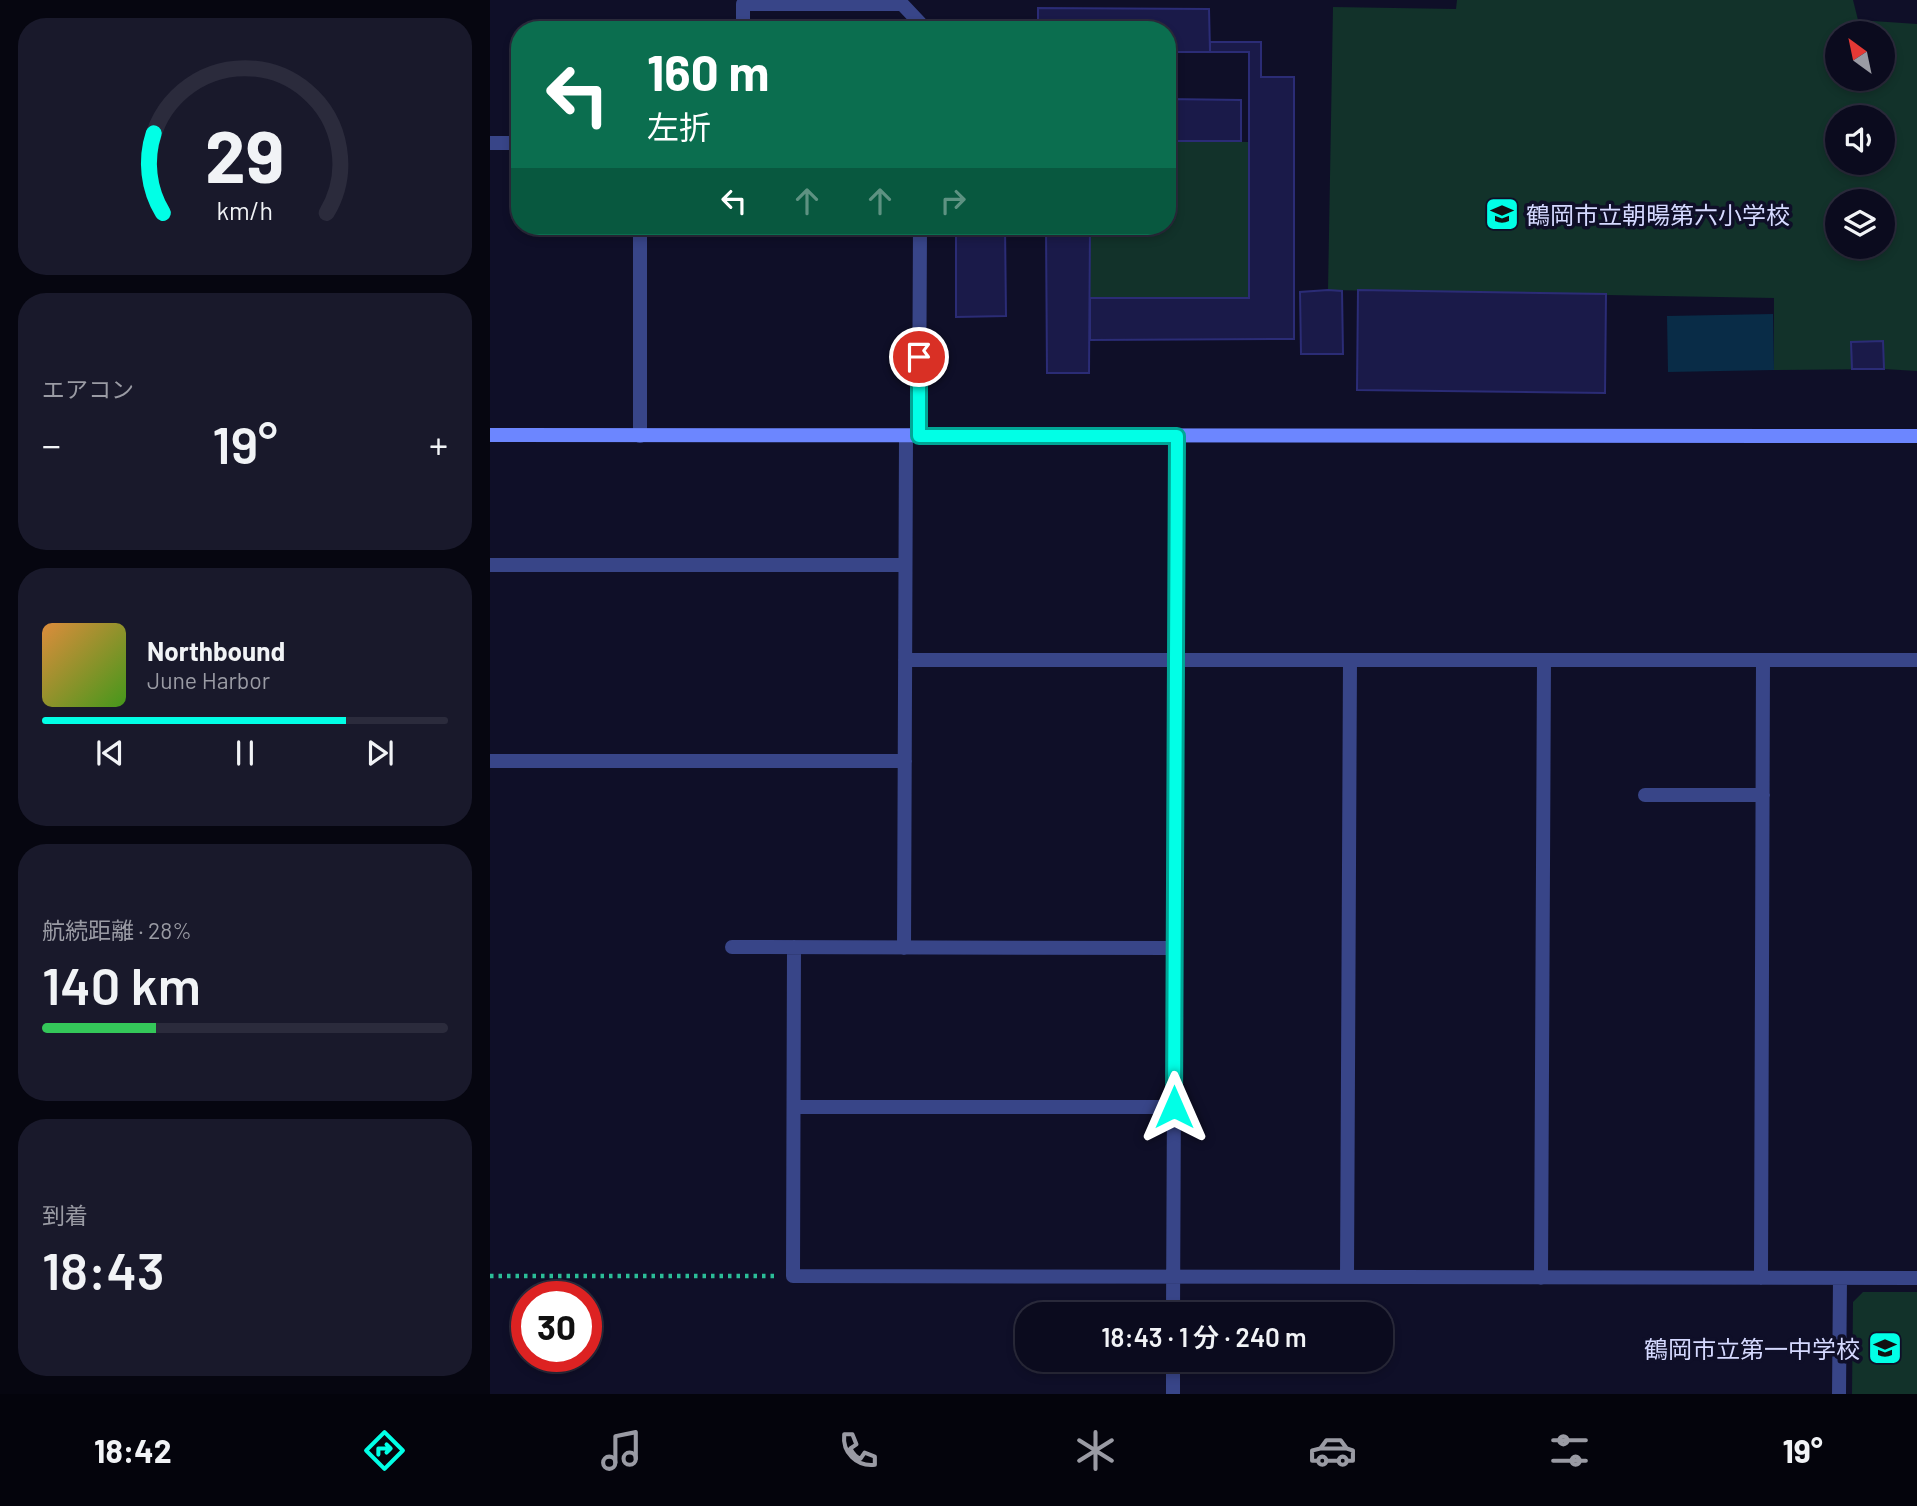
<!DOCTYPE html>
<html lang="ja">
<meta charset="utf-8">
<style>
:root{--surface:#0b0b1e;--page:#19192b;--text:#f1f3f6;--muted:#9a9ba4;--line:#2b2b3c;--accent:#01ffe6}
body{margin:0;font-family:Barlow,"Noto Sans JP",sans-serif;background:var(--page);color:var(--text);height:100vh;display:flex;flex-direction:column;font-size:26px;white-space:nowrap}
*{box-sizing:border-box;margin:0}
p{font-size:23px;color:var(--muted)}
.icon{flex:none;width:38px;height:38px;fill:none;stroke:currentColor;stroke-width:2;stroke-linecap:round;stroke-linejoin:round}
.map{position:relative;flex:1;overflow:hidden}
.panel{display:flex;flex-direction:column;gap:18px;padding:18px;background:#060610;width:490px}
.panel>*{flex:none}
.hud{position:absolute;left:21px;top:21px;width:665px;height:214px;border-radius:28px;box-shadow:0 4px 10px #0003,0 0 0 2px var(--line);background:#0b6e4f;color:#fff;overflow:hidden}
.needle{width:46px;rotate:327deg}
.controls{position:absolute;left:1335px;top:21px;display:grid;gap:14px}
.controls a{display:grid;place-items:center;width:70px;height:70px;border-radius:50%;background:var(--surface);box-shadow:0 4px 10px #0003,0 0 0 2px var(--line);font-size:35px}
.speed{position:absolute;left:21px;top:1281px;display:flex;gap:14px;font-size:35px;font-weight:700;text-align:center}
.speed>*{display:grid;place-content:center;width:91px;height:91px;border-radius:50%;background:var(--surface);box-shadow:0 4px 10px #0003,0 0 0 2px var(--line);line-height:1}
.speed .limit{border:10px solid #d22;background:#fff;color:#111}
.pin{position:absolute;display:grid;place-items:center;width:60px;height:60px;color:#fff;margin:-30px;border:4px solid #fff;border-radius:50%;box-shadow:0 2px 7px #0007}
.me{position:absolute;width:77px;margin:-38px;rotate:0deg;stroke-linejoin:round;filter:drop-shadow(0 0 5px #0008)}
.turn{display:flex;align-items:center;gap:24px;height:147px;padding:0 21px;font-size:32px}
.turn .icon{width:91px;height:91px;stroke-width:2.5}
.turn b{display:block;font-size:49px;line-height:60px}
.lanes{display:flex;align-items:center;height:66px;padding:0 21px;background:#0003;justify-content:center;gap:35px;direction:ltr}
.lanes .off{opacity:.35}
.big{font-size:52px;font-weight:600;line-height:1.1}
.panel .tile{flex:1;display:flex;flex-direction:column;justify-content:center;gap:10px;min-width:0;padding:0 24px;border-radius:28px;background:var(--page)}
.panel .dial{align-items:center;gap:0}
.dial svg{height:182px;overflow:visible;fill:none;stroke:var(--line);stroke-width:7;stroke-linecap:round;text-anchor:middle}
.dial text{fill:var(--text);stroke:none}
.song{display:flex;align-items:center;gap:21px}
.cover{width:84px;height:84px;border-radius:10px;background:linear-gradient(135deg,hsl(30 70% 55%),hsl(100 70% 35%))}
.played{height:7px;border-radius:4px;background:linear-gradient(90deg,var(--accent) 75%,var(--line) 75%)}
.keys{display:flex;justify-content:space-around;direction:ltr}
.heat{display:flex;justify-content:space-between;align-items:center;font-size:38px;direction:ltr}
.charge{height:10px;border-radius:5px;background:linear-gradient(90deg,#34c759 28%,var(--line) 0)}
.trip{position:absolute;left:525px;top:1302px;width:378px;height:70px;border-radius:28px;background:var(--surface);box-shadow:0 4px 10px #0003,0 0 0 2px var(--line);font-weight:600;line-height:70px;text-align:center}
.dock{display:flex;height:112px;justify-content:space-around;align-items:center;background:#04040c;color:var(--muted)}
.dock .icon{width:49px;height:49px}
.dock .on{color:var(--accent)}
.dock b{font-size:32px;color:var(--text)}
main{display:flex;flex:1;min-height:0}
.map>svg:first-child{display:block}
</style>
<main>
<section class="panel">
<div class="tile dial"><svg viewBox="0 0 100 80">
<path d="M14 69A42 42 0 1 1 86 69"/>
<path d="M14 69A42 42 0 0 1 10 34" stroke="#01ffe6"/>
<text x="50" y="56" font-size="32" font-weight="700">29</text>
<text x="50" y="72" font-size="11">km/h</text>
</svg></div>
<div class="tile"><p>エアコン</p>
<div class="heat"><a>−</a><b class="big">19°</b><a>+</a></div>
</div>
<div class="tile">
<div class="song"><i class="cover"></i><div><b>Northbound</b><p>June Harbor</p></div></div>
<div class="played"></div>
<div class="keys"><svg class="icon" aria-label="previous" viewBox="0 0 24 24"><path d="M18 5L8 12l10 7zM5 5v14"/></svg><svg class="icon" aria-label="pause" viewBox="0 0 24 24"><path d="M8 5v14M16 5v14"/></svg><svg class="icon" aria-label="next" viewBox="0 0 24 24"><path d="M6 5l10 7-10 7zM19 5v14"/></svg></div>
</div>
<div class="tile"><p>航続距離 · 28%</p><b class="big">140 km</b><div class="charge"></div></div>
<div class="tile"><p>到着</p><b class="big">18:43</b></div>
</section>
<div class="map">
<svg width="1427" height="1394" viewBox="0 0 1427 1394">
<rect width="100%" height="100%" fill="#0f0f28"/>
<!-- green -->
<path fill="#12322a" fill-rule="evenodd" d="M967,0H1363L1368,20L1427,24V371L1394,369L1284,370V298L838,290L843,7L966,9ZM1348,33H1393V79H1348ZM1348,117H1393V163H1348ZM1348,201H1393V247H1348Z
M677,141L759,142V298H600V226H677Z
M1373,1292H1427V1394H1362L1363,1302Z"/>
<!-- water -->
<path fill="#092c47" d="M1283,314L1284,370L1178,372L1177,316Z"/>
<!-- building -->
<path fill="#1a1a49" stroke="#2b2c76" stroke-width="2" d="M548,8L719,9L720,52H677V30H548Z
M720,42H771V77H804V339L600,340V298H759V52H720Z
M677,99L751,100V141H677Z
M466,226H515L516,316L466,317Z
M556,226H600L599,373H557Z
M838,290L852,291L853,354H811L810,292Z
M868,290L1116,294L1115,393L867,390Z
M1393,341L1394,369H1362L1361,342Z"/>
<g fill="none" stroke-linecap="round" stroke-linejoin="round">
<!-- path -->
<path stroke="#2bbd97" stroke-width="4.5" stroke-dasharray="3.5 5" stroke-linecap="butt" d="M0,1276H285"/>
<!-- street -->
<path stroke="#384588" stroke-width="14" d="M253,30V4H412L430,23V30
M0,143H30
M150,436V226
M429,436L430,226
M0,565H415
M415,660H1427
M0,761H415
M1155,795H1273
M242,947L685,948
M304,947L303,1276L1427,1278
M414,948L416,436
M304,1107H684
M857,1277L860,660
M1051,1278L1054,660
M1271,1278L1273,660
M683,1314L687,436
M683,1394V1360
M1349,1394L1350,1278"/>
<!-- secondary -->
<path stroke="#6c86ff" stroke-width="14" d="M0,435L1427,436"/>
</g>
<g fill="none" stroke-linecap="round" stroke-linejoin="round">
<!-- route casing -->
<g stroke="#01a696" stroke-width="18">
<path id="route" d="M429,357V436H687L684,1107"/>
</g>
<!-- route -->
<use href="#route" stroke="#01ffe6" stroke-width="12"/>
</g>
<!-- icons -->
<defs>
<g id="school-square" transform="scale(1.75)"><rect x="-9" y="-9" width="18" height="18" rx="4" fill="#01ffe6" stroke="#0f0f28"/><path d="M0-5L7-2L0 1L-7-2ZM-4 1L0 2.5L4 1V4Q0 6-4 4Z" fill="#111"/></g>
</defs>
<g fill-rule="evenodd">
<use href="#school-square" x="1012" y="214"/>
<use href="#school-square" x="1395" y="1348"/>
</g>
<g text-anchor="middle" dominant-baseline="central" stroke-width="7" stroke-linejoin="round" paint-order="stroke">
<!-- poi labels -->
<g font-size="24" fill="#d5d9ff" stroke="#0f0f28" text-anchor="start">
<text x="1036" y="214">鶴岡市立朝暘第六小学校</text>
<text x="1370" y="1348" text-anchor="end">鶴岡市立第一中学校</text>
</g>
</g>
</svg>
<div class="controls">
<a><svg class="needle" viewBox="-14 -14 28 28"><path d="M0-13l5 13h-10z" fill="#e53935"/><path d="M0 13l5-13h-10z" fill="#9a9ba4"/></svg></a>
<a><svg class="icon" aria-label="sound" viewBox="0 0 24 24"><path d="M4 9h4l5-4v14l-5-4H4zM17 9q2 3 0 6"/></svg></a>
<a><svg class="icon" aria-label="layers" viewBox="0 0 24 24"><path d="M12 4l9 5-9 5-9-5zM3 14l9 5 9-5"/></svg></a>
</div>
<div class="speed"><div class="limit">30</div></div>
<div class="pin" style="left:429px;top:357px;background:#d93025"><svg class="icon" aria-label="arrive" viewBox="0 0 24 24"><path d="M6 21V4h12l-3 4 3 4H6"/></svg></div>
<svg class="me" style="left:684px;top:1107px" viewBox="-20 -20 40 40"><path d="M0-17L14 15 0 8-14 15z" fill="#01ffe6" stroke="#fff" stroke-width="4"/></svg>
<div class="trip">18:43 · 1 分 · 240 m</div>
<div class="hud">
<div class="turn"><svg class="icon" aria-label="left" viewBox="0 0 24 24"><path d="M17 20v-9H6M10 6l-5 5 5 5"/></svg><div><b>160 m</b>左折</div></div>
<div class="lanes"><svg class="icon" aria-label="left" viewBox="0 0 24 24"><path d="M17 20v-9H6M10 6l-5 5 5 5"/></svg><svg class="icon off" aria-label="ahead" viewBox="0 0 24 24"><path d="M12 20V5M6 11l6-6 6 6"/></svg><svg class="icon off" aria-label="ahead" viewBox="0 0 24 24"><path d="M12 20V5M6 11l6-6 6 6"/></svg><svg class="icon off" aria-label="right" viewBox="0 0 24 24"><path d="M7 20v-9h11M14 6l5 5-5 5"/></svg></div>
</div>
</div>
</main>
<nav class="dock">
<b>18:42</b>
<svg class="icon on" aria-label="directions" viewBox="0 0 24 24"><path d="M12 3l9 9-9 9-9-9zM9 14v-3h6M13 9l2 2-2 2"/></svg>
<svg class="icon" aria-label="music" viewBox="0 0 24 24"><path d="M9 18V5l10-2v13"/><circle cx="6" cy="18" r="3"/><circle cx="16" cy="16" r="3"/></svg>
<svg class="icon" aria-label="phone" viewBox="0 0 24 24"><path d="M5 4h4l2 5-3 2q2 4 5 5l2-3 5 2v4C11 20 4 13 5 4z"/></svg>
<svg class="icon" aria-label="climate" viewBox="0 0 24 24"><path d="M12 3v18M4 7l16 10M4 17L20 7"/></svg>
<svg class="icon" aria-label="car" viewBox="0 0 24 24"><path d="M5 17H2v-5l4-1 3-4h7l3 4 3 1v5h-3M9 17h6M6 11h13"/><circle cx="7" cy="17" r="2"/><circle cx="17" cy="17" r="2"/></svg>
<svg class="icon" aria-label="filters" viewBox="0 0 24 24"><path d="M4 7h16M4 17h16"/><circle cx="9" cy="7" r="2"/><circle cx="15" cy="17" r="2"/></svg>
<b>19°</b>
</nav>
